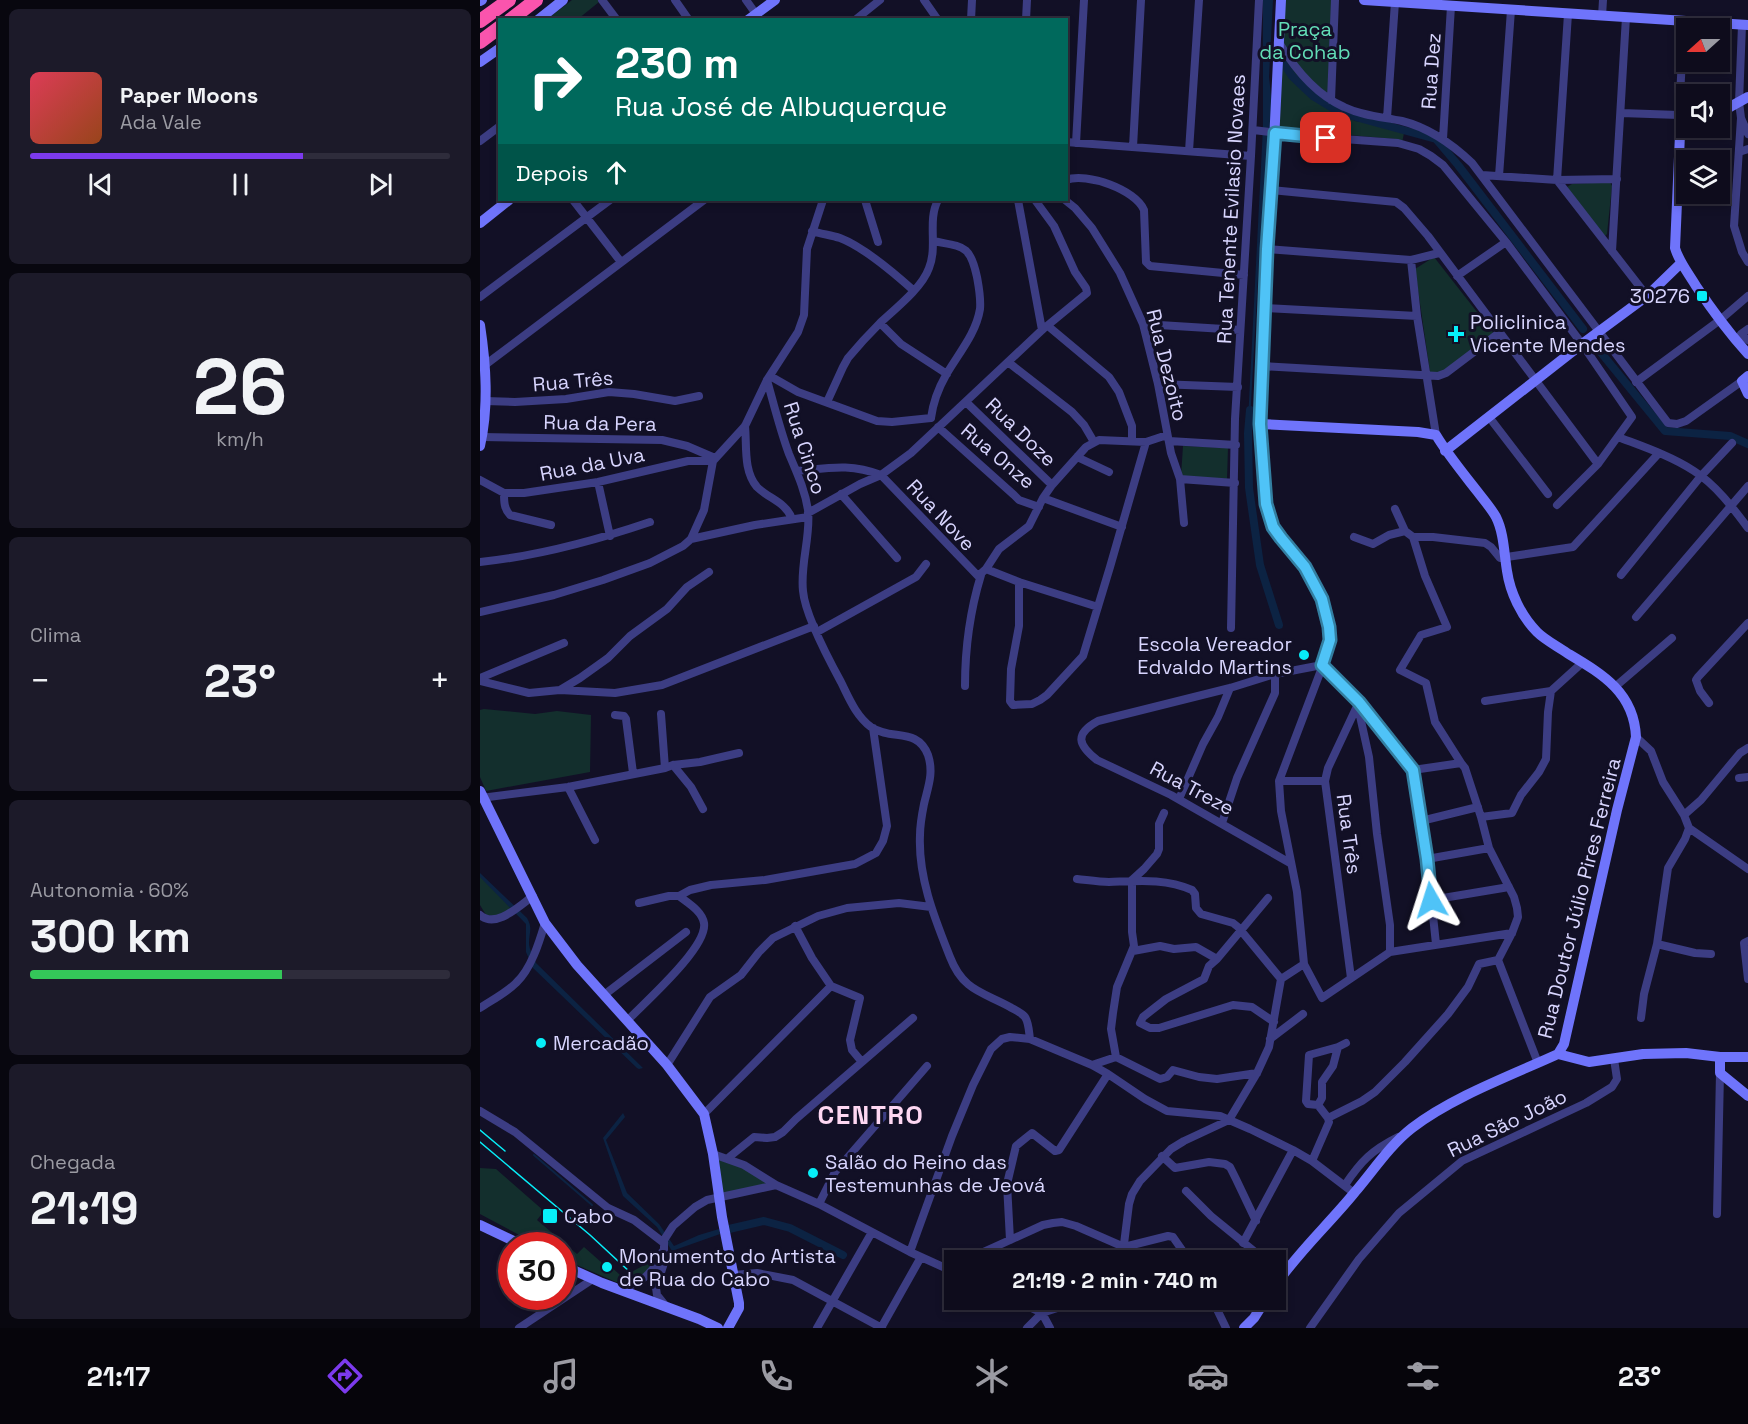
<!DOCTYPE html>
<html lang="pt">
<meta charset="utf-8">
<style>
:root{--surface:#0e0c1c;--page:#1c1a29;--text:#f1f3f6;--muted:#9b9ba3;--line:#2e2c3b;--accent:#7c3aed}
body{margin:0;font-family:"Space Grotesk",sans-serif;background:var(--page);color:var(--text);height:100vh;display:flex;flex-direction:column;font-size:22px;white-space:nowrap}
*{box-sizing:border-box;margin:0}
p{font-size:20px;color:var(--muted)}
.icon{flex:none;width:33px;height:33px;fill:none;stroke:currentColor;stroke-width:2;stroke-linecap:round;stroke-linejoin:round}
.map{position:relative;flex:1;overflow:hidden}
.sheet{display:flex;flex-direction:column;gap:9px;padding:9px;background:#08070f;width:480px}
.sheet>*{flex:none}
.hud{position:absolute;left:18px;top:18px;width:570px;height:183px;border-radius:0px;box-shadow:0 3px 9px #0003,0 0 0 2px var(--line);background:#00695c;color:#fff;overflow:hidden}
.needle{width:39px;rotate:249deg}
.controls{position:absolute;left:1196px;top:18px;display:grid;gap:12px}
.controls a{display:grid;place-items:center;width:54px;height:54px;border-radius:0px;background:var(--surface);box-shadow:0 3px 9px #0003,0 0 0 2px var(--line);font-size:30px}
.speed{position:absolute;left:18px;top:1232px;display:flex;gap:12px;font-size:30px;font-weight:700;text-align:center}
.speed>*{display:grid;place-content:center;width:78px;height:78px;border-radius:50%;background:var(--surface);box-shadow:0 3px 9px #0003,0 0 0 2px var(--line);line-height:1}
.speed .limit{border:9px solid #d22;background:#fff;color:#111}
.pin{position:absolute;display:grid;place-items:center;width:51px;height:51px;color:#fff;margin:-26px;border-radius:12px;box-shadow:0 3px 9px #0006}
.me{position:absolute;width:66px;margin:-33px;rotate:354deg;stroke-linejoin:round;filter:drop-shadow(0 0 4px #0008)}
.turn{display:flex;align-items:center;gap:21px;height:126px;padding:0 18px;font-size:27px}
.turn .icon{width:78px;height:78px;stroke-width:2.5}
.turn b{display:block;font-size:42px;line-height:51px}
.then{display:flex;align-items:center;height:57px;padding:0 18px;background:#0003;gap:12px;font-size:22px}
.big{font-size:45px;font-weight:800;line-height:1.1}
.sheet .widget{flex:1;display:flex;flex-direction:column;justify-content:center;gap:9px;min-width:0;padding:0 21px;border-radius:9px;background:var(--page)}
.sheet .dial{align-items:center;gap:0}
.dial b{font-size:78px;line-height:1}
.song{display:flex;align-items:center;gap:18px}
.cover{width:72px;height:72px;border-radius:9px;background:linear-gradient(135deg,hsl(350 70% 55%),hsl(20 70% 35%))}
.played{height:6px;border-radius:3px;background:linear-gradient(90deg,var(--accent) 65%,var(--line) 65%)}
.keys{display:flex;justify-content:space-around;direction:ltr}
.heat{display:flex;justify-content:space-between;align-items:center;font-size:33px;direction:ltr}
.charge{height:9px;border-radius:4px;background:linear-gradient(90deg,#34c759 60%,var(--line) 0)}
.trip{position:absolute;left:464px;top:1250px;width:342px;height:60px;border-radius:0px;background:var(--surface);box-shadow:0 3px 9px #0003,0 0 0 2px var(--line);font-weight:800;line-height:60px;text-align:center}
.dock{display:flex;height:96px;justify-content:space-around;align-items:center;background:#06050b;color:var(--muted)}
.dock .icon{width:42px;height:42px}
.dock .on{color:var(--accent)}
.dock b{font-size:27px;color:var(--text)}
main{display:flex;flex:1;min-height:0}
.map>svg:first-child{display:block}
</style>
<main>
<section class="sheet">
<div class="widget">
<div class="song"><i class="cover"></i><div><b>Paper Moons</b><p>Ada Vale</p></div></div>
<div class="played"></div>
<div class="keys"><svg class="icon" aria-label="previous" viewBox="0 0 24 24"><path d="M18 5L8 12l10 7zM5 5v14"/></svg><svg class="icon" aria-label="pause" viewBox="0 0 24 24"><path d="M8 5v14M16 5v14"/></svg><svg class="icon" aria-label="next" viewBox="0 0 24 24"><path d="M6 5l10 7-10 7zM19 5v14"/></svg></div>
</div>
<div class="widget dial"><b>26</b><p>km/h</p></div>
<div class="widget"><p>Clima</p>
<div class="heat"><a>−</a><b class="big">23°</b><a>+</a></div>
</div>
<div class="widget"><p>Autonomia · 60%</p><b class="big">300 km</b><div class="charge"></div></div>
<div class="widget"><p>Chegada</p><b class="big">21:19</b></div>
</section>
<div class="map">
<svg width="1268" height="1328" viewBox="0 0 1268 1328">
<rect width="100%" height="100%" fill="#121026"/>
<!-- green -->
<path fill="#132f2d" d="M92,0H118L119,2L98,19L66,20Z
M802,0H854L848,101L875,121L925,128L922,143L915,139L800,129V51Z
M1130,182L1132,186L1127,234L1125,236L1088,190L1087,187L1092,184Z
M954,257L1015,335L960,376L950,372L935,269Z
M703,446L748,448L747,479L701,476Z
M4,709L55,714L77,711L111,715L110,772L6,791L0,777V710Z
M0,875L30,907L29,910L15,916L6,915L0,905Z
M233,1154L262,1163L296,1185L239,1198Z
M0,1168L16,1169L64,1211L57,1220L97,1254L104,1247L121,1262L122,1264L124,1266L127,1263L140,1275L144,1276L168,1263L172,1266C162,1276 151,1284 136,1282L83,1259L82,1245H58L0,1214Z"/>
<!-- water -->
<path fill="#0c2343" d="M783,0H793L789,77L791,95V127L779,259L770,421H768L783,127Z
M0,873L47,918C53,929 49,932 49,943C49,950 54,957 56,963L163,1068L159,1069L157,1068L53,968L46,952V924L0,877Z
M143,1113L145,1117L126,1140L147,1193L179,1224L194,1246L219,1235L239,1229L240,1234L192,1251L177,1227L143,1196L123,1138Z"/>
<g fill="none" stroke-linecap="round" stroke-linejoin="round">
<!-- stream -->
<path stroke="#0c2343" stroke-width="2" d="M54,1155L112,1205"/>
<!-- canal -->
<path stroke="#0c2343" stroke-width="8" d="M803,62L812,76L833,96L861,113L956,139L978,165L1103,329
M1118,349L1185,431L1250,436L1268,444
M770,410L768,433L769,488L780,565L799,625
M249,1229L284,1221L310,1228L363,1255"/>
<!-- street -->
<path stroke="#3c3d83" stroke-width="8" d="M122,0L137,20
M195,0L209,20
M266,0L276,14
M444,0L458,20
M1088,14L1077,180L1167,296
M1122,16L1123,0
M375,20L400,0
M491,20L492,0
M546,20L547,0
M1262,25L1259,102L1261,118L1268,134
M800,44C815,69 837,95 864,107C883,116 903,117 922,121C950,128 972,144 992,163L1188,423L1197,424L1206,421L1262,381
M851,100L855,0
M1141,113L1199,115
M907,118L915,2
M1261,118L1254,226L1262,252L1268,262
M773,130L822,136L918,143L939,149L951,156L963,165L1026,242L1102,344L1152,417L1118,464L1077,505
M1200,134L1199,115L1204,21
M963,139L971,6
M0,141L20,126
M586,142L771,156
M596,143L604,0
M653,147L661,0
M709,151L719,0
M1259,152L1268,149
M1002,175L1077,180L1137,179
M1019,176L1031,10
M586,180C607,172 656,190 664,210L666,262L670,266L764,275
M791,190L916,202L924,208L948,236L1118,464
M93,200L141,262
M385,200L398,242
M538,200L562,330
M585,200L595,208L612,228L640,273L663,324L678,384L691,453L700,479L704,523
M332,231C341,234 351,235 360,238C384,247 414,273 433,290
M787,249L931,260L959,253
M1132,251L1146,17
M931,260L937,316L956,435
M977,276L1026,242
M0,297L130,200
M784,308L937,316
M400,323L421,344L467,374
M663,324L760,330
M568,326L629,377L639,392L652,426V441
M1261,334L1268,340
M1256,341L1261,334L1268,329
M528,362L592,412L604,425L614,442
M5,365L224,200
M781,366L958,376L966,373L1019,333
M290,376L318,392L397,421L412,422L451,418
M287,380C294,405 300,430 309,454C317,473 325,490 328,510C331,536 320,564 323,591C325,614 349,660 361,682C369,698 376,716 391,727C412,741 437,727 448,755C454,773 448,787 444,804C442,814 440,825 440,835C438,878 455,919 470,957C483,991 503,992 530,1007C535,1010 542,1013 545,1017C549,1023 549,1033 550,1039
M1156,382L1240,320L1268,296
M678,384L758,387
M5,401L35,402L86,399L129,392L154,394L195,401L219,396
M347,402L363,367L368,358C378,346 389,334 400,323C415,309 442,288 449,268C458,246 447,221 458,200
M486,402L572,485
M1009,417L1068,494
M451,418C453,403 458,389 466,375C478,354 496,334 500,309C501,298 499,288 497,277C490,244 483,247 453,241
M780,424L786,504C793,535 808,543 825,566C841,587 854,622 849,649L799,781L801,811L817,892L824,964L842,998L910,952L1032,933
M265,426C267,445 263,471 277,487C289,499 306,502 312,519
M458,427L534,495L539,500L559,507
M2,437L182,440L207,446L235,458
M1138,437C1164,447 1191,456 1214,471C1236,485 1253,508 1268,528
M689,441L756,445
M597,457L629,472
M317,471C349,468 370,463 401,475L498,576L506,569L519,549L549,526L563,498L572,485L606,447L619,440L666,442L687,435
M700,479L755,483
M0,480L24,493H44L118,482L208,461H233
M118,482L130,536
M24,493C24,501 24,509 30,515L71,525
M361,494L417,558
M563,498L642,527
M915,509L925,531L933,537H953L1005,543L1011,547L1020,558L1093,547L1179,453
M328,513L380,484L401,475L431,453L562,330L607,293L606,288L595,272L574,226L555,200
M874,537L893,544L909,535L925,531
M933,537L945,576L967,627L941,635L920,670L946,683L955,722L981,763
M211,539L275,525L328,517
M0,562C59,556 114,541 170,522
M506,569L539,582L618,607
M1141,575L1221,476L1252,443
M539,582V626L531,669L530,701L533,705L552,704L560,700L567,695L603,656L630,567L666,442
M0,612L74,595L123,580L170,563L203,546L211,539L224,510L233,461L265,426L287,380L318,332L324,315L327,249L343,200
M1156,617L1268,486
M751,628L755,419L771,156L779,0
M337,632L436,577L446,564
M842,665L879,702L933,770L947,859L956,944
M0,678L84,643
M0,681L49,693L80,690L100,678L128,658L150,636L187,609L207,587L229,572
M485,686C485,648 490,611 501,575
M1136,686L1192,638
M80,690L135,693L182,685L334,626
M1005,701L1071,691L1103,662
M1229,703L1220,691L1216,680L1218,677L1268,623
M878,707L889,757L897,834L910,925V952
M181,714L185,768
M135,715L144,716L146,719L153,773
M1156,737L1171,751L1183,782L1204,815L1209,828L1205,839L1188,868L1177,944L1164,994L1161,1018
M193,765L211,787L223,809
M933,770L981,763L985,768L1001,817L1009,848L1034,897L1037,908L1038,917L1032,933L1018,960
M1259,778L1268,777
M799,781H845
M88,787L115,840
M1,798L88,787L185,768L193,765L220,762L259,753
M699,799L723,744L738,717L750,688
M1204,815L1221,800L1260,753L1268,748
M1001,817L1032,813L1041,795L1059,772L1066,759L1068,712L1071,691
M941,821L998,807
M742,823L757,778L795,693V674
M1209,828L1268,869
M947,859L1009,848
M810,863L691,795L617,760C598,745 594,734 618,721L750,688L795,674L842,665
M597,879C607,880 619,882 629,882C658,881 685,878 712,890L715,894L716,908L721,914L753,923L758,927L801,979
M652,880L664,869L677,854L679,849V824L684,813
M951,900L1029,887
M159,903L189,896H199L210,890L231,885L285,880L375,864L396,853L403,841L407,826L393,728
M0,915C16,929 39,906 53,896
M315,926L332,958L351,986L380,998L370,1040L372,1050L382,1062
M1268,941L1264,943L1268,979
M1177,944L1215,953L1231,954
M653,951L680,946L694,949L716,947L737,959L788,898
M737,959L729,966L724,979L686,999L663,1017L660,1023L670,1028H679L753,1005L772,1007L794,1022
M1018,960L1058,1063
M871,978L845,781L848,768L879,702
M124,995L206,932
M0,1008C12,1000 26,993 36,983C51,969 59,943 65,923
M148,1020C165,1002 228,947 224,923C222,911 208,903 199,896
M790,1039L823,1014
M636,1057L680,1079L687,1077L693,1070L719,1077L737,1079L777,1073
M187,1065L230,997L261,975L279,952L293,938L338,916L367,908L419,903L451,907
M612,1065L636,1057L631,1029L633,1013L637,987L654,946L652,932V880
M838,1105L828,1104L826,1101L829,1055L858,1047
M0,1111L35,1132L128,1208L154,1220L184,1243
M224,1114L351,986
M848,1118L882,1101L895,1092L925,1062L968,1014L988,987L999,964L1018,960
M848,1118L838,1105L842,1098V1082L853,1066L858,1047L866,1043
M233,1154L264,1165L296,1185L339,1204L430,1252L474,1272
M682,1156L695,1168L729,1162L745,1164L750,1167L756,1179L776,1221
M248,1158L274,1137L287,1138L295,1137L303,1132L316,1119L433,1018
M832,1161L849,1122L848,1118
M865,1185C881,1161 892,1150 918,1137
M706,1191L731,1216L785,1260
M339,1204L355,1172L447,1066
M1237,1214L1240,1073
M530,1240L527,1184L536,1146L552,1133L575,1151L579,1150L628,1074
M763,1243L813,1150
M430,1252L472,1136L493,1085L511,1049L522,1039L530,1037L550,1039L612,1065L628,1074L665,1099L687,1111L740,1116L770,1129L813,1150L832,1161L874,1193
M486,1260L563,1225L573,1223L582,1222L596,1226L644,1247L688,1236L693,1237L709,1260
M642,1260L649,1204L652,1194L660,1181L691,1149L704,1141L749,1120L777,1073L789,1047L801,979L824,964
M795,1267L803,1274
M254,1275L277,1273L313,1280L402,1328
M139,1288C159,1287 176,1270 182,1252
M532,1299L562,1313
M732,1299L746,1328
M185,1305L177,1295L176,1288L184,1263V1240L193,1226L215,1207L227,1200L296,1185
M562,1313L570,1328
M39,1328L113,1279
M337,1328L392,1232
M401,1328L441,1257
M547,1328L562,1313L605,1299
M830,1328L879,1259L919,1213L982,1161L1106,1103L1132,1087L1137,1079L1134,1059"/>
<!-- secondary -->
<path stroke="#6f74fb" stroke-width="10" d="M884,0L1268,25
M0,1L2,0
M58,20L83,0
M268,20L295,0
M0,62L20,48
M1239,113L1268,97
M1212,128L1200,134L1195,248C1199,262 1209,274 1216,286C1232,310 1249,333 1268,354
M0,223L29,200
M0,325C6,365 9,406 0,446
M1268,376L1262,381L1268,394
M965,451L1102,344L1167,296L1201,263
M0,791L65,923L97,965L187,1065L224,1114L233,1154L242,1217L259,1303V1308L248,1328
M1078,1054L1109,1062L1163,1054L1206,1053L1240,1057H1268
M1240,1057V1073L1268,1096
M0,1225L42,1245
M82,1265L122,1283L219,1319L238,1328
M795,1286C818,1252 849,1224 875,1192C893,1171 910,1145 932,1128C972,1097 1032,1075 1078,1054L1084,1044L1137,810L1156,737C1154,692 1122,674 1087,653C1077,646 1065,640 1057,632C1041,616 1030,592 1027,571C1024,553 1024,533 1016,517C1011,508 1003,499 997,491C983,473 968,455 956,435L938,432L780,424L801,0
M764,1328L774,1318L786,1299"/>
<!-- highway -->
<path stroke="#fa54ad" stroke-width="14" d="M30,20L56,0
M0,21L29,0
M0,42L20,27"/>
<!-- tram -->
<path stroke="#07eef8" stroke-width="1.5" d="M0,1130L25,1151
M0,1142L110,1235L151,1273"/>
</g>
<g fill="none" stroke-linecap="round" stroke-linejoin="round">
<!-- route casing -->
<g stroke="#337fa1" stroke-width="15">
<path id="route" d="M846,138L795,133L787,249L780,424L786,504L793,527L801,538L825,567L842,599L849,627L850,640L842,665L879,702L933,770L947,859L951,900"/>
</g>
<!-- route -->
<use href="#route" stroke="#4fc3f7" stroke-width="10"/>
</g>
<!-- markers -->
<g fill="#07eef8" stroke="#121026" stroke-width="2">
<rect x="1216" y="290" width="12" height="12" rx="3"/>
<path d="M973 325h6v6h6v6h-6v6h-6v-6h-6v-6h6z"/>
<circle cx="824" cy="655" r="6"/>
<circle cx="61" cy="1043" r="6"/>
<circle cx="333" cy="1173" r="6"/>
<rect x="62" y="1208" width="16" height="16" rx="3"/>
<circle cx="127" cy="1267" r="6"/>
</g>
<g text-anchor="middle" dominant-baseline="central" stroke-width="6" stroke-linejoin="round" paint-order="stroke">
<!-- park labels -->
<g font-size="20" fill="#63ddb7" stroke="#121026">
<text x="825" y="29">Praça<tspan x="825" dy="23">da Cohab</tspan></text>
</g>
<!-- street labels -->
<g font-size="20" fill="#d8d5fe" stroke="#121026">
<text transform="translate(951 71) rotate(-86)">Rua Dez</text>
<text transform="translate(751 209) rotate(-87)">Rua Tenente Evilasio Novaes</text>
<text transform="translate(687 365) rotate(76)">Rua Dezoito</text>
<text transform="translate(93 381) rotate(-5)">Rua Três</text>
<text transform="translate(120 423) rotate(1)">Rua da Pera</text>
<text transform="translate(541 432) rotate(44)">Rua Doze</text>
<text transform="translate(325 448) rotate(72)">Rua Cinco</text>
<text transform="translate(518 456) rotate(40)">Rua Onze</text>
<text transform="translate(112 464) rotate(-11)">Rua da Uva</text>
<text transform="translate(461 515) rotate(47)">Rua Nove</text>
<text transform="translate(712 788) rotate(28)">Rua Treze</text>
<text transform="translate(869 834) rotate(82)">Rua Três</text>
<text transform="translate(1099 898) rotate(-76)">Rua Doutor Júlio Pires Ferreira</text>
<text transform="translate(1027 1123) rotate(-26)">Rua São João</text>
</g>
<!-- poi labels -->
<g font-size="20" fill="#d8d5fe" stroke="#121026" text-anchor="start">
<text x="1210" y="296" text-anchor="end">30276</text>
<text x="990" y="322">Policlinica<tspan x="990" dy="23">Vicente Mendes</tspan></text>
<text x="812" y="644" text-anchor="end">Escola Vereador<tspan x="812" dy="23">Edvaldo Martins</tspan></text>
<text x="73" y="1043">Mercadão</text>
<text x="345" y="1162">Salão do Reino das<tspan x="345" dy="23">Testemunhas de Jeová</tspan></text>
<text x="84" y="1216">Cabo</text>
<text x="139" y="1256">Monumento do Artista<tspan x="139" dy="23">de Rua do Cabo</tspan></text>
</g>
<!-- district labels -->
<g font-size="26" font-weight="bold" letter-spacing="1.5" fill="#fed7f2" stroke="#121026">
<text x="391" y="1115">CENTRO</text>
</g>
</g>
</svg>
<div class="controls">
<a><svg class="needle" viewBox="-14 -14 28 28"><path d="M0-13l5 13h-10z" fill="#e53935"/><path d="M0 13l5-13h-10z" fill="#9b9ba3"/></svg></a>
<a><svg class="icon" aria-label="sound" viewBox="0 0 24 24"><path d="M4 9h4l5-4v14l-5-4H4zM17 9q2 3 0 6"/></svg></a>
<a><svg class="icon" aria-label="layers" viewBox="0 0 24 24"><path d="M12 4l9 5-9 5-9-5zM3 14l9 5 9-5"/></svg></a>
</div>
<div class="speed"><div class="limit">30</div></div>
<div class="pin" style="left:846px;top:138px;background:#d93025"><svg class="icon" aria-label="arrive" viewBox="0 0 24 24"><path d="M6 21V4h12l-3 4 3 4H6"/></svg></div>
<svg class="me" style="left:951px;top:900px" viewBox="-20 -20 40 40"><path d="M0-17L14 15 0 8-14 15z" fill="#4fc3f7" stroke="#fff" stroke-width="4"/></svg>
<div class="trip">21:19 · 2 min · 740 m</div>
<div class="hud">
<div class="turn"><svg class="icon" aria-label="right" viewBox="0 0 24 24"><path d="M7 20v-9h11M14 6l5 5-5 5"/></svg><div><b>230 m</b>Rua José de Albuquerque</div></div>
<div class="then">Depois<svg class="icon" aria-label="ahead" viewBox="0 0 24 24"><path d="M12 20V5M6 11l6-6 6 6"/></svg></div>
</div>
</div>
</main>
<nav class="dock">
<b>21:17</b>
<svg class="icon on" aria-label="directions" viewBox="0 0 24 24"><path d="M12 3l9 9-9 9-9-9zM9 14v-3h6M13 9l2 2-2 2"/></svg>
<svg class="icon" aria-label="music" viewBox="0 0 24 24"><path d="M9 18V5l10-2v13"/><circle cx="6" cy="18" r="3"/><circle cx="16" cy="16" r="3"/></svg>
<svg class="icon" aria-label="phone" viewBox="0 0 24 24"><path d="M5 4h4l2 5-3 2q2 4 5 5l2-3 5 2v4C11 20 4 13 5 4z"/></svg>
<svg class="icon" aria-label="climate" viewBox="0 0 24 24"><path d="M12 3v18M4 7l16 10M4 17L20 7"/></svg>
<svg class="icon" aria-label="car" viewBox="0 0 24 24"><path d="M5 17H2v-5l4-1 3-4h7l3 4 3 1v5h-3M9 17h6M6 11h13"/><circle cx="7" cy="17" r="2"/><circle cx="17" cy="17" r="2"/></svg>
<svg class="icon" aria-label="filters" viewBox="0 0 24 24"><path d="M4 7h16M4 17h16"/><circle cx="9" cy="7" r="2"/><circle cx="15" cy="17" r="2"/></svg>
<b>23°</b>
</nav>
